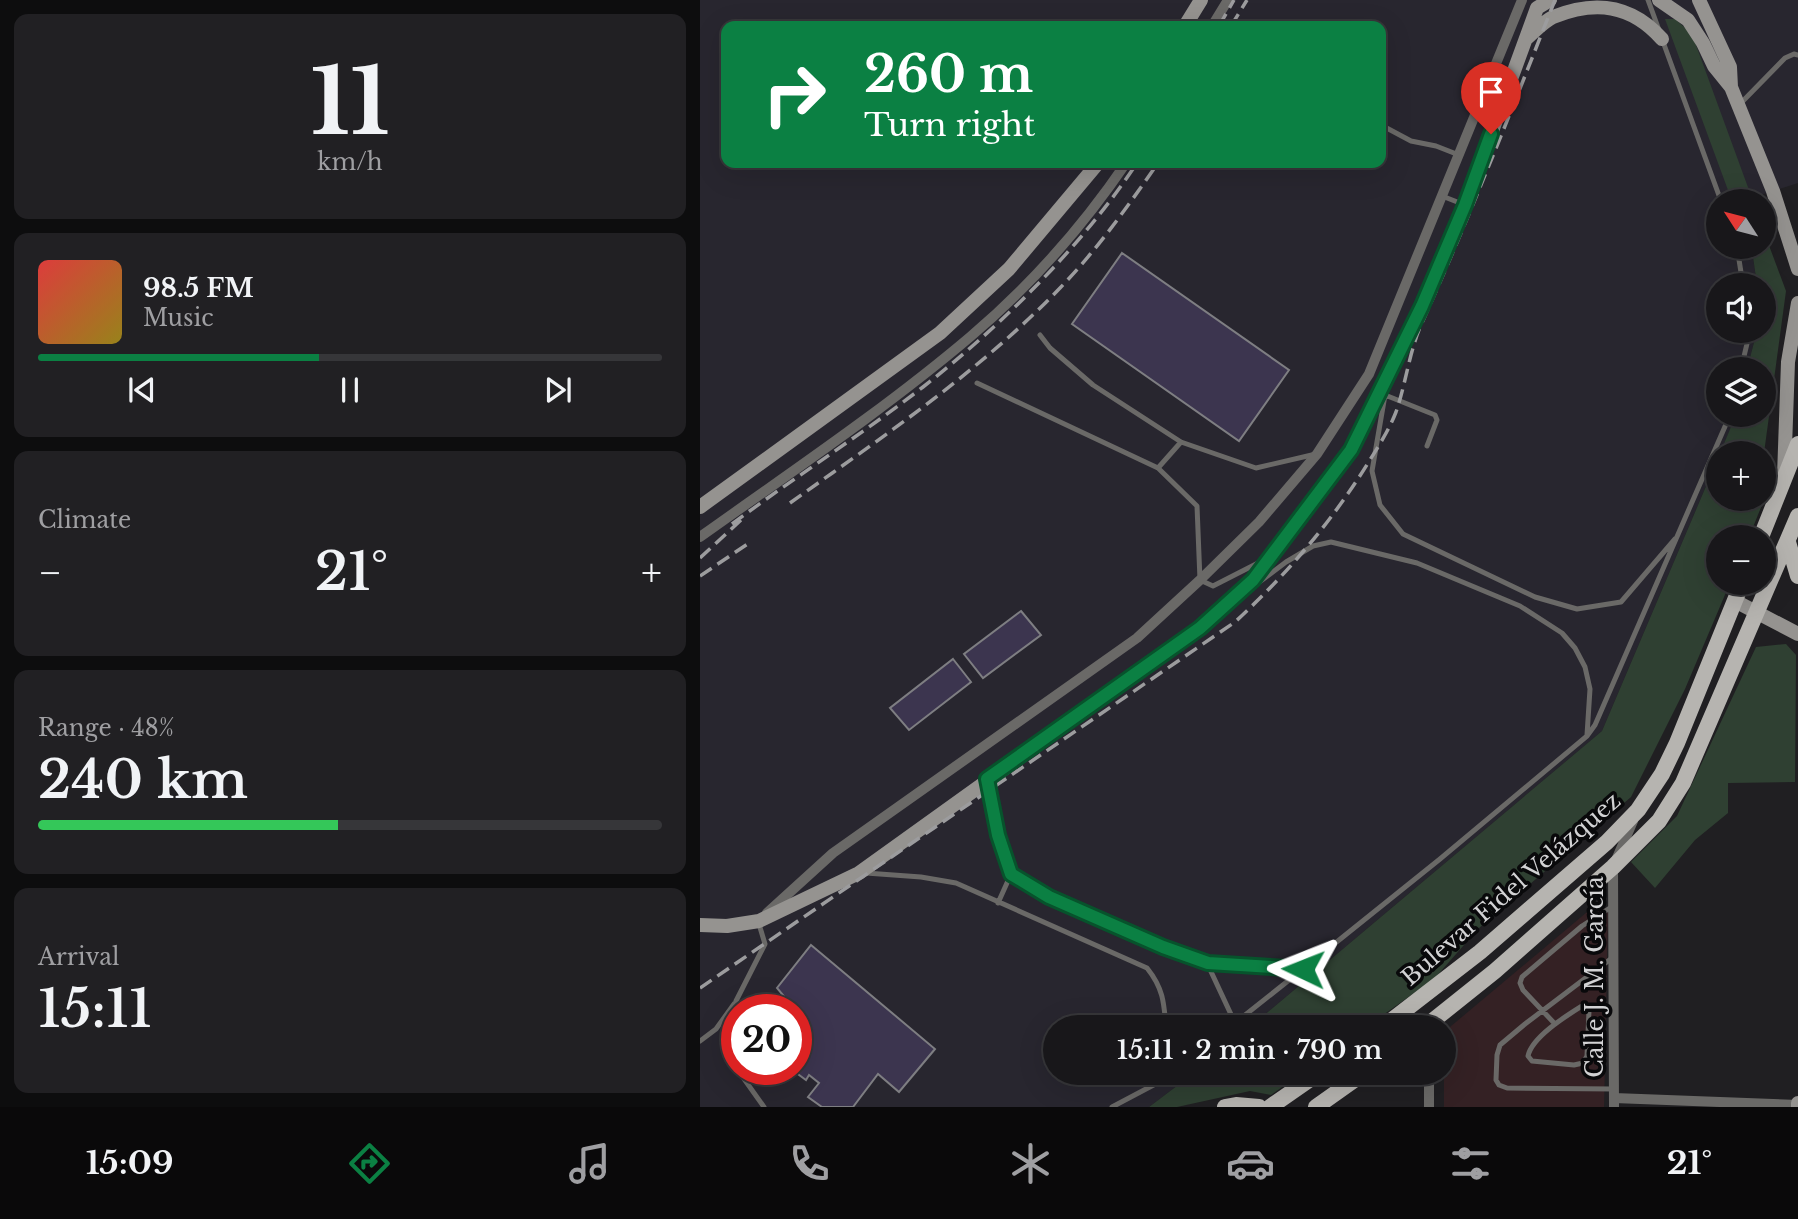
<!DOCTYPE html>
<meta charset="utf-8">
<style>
:root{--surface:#18171a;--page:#212023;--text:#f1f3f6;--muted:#9f9fa2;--line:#363639;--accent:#0b8043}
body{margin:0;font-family:"Libre Baskerville",serif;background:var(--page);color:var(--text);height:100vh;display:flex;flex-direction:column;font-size:26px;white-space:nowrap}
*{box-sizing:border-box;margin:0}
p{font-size:23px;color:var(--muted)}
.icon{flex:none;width:38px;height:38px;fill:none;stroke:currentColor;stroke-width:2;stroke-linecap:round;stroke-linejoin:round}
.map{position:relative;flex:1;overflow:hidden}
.details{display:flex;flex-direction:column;gap:14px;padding:14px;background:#0d0d0e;width:700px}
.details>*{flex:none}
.guide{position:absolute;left:21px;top:21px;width:665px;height:147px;border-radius:14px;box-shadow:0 7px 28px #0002,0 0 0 2px var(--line);background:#0b8043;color:#fff;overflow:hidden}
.needle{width:46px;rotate:306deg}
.tools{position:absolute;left:1006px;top:189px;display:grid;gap:14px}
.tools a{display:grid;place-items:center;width:70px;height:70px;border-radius:50%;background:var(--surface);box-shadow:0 7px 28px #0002,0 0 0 2px var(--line);font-size:35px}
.speed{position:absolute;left:21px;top:994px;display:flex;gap:14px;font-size:35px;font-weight:700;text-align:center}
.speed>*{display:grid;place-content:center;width:91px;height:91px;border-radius:50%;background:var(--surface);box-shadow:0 7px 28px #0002,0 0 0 2px var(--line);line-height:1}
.speed .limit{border:10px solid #d22;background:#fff;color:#111}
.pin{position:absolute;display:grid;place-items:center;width:60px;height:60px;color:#fff;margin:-72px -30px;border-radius:50% 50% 50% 0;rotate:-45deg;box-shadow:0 0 7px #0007}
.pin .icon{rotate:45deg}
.me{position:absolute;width:77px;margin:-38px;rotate:272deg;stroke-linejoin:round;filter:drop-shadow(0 0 5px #0008)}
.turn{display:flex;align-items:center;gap:24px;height:147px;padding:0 28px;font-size:32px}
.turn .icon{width:91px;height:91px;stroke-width:2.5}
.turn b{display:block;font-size:49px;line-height:60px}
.big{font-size:52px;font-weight:600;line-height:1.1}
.details .tile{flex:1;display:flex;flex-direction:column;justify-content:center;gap:10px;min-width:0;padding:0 24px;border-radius:14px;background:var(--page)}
.details .dial{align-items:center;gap:0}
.dial b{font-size:91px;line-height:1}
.song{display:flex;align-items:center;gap:21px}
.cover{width:84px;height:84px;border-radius:10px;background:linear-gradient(135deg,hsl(0 70% 55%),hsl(50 70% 35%))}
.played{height:7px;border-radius:4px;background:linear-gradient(90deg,var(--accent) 45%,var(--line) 45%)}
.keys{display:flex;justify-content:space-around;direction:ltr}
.heat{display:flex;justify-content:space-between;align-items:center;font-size:38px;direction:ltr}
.charge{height:10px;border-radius:5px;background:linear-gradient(90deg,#34c759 48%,var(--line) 0)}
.trip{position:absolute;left:343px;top:1015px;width:413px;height:70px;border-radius:35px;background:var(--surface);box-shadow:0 7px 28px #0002,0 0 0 2px var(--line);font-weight:600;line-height:70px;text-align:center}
.menu{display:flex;height:112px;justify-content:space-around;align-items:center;background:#0a090a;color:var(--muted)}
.menu .icon{width:49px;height:49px}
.menu .current{color:var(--accent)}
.menu b{font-size:32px;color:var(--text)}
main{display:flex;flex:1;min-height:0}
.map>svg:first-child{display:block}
</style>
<main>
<section class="details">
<div class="tile dial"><b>11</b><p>km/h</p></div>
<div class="tile">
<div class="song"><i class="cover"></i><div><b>98.5 FM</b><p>Music</p></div></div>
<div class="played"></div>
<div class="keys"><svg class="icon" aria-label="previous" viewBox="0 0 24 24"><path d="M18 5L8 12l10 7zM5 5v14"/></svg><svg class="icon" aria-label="pause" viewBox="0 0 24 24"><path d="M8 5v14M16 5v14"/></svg><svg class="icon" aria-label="next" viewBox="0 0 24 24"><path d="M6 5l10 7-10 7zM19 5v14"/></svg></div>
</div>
<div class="tile"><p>Climate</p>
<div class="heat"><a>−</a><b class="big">21°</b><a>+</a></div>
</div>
<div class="tile"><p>Range · 48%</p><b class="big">240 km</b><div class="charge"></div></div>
<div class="tile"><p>Arrival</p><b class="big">15:11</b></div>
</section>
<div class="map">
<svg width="1098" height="1107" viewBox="0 0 1098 1107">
<rect width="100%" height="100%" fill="#201f22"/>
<!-- commercial -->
<path fill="#342124" d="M899,902L908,913L904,1107H744V1032Z"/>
<!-- built -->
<path fill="#28262f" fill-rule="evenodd" d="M0,0H1098V183L1042,201H1018V247H1049L1053,257L1057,285H1018V331H1057L1047,369H1018V415H1036V417L1020,453H1018V458L902,731L550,1027H355V1073H494L449,1107H0ZM26,26H681V163H26ZM37,1010H96V1069H37Z"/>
<!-- green -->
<path fill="#2f4032" d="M965,19H975L992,34L1053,201H1032Z
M1064,232L1086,291L1064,453H1020L1036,415H1064V369H1047L1057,331H1064V285H1057L1053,257L1049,247H1064Z
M1018,458V499L1064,500L1049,537H1018V583H1030L985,689L931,797L779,928L734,979L666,1027H550L902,731Z
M1086,644L1096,655L1095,782L1028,783V813L995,840L955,888L931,862L977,816L1056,647Z
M494,1073H602L571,1095L550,1091L477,1107H449Z"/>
<!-- building -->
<path fill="#3c354f" stroke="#7e7e82" stroke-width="2" d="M422,253L589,370L539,441L372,324Z
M321,611L341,635L283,678L264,654Z
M253,659L271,682L209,730L190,708Z
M111,945L235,1049L199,1092L178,1074L153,1107H122L108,1097L119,1083L109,1075L106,1080L91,1069H96V1010H88L92,1006L77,988Z"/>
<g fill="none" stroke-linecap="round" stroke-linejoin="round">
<!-- lane -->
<path stroke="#6a6967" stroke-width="5" d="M948,0L959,30
M962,39L1021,201
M1040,104L1085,58L1094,54L1098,55
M681,125L711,141L736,146L759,155
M742,196L765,205
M1037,247L1043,285
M340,335L350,348L393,385L481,442L556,468L616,454
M1041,369L1050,331
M277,383L458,468L497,506L500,580L513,586L560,562
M685,395L672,471L680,505L703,534L835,597L877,609L921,602L975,539
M685,395L735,415L737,420L727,446
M458,468L481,442
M558,583L586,562L613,546L631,542L717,563L820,606L862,633L875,648L885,667L890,689L887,735
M288,784C293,812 296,846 310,871C320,889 481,957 507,963C537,970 572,967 603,969L740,859L887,736L895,725L1030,415
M166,873L221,877L256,883L447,968C463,988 464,1002 466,1027
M298,903L311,874
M912,958L825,1024L800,1045L797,1055L796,1080L799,1085L807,1088L914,1089
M507,963L535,1023
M882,1006L889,1011L887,1056L883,1063L874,1065L832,1061L828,1056C832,1037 866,1016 882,1006Z
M855,1024L823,990L820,983L822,977L882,926L913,906
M530,1027L603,969
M0,1041L16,1029L34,1004
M37,1068L27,1039L36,1001L65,944L59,924
M37,1069L64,1107
M412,1107L463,1080V1073"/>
<!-- street -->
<path stroke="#6a6967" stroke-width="10" d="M512,26L528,0
M0,537C91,472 185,409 270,337C329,287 383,226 426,163
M67,913L133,853L437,638L500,580L559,522L617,454L669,374L822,0
M729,1073V1107
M914,1098L1098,1105
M914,1107L913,867L933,821"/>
<!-- secondary -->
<path stroke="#959390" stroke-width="14" d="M959,0L988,20L1003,43L1014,66L1031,87
M999,0L1030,67L1031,87L1073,191L1098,269
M485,26L501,0
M827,38C835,31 843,22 853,17C895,0 931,4 962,39
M1084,476L1088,362L1098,303
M0,507L240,333L309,269L398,163
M1035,601L1098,634
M0,925L27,926L59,921L159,873L500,628L553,580L651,450L722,306L765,205L837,8L850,0
M1098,1107V1103"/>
<!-- primary -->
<path stroke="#b6b4b0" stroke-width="16" d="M1061,537L1098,444
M1088,542L1098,576
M683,1027L780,952L907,842L938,810L962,774L977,743L1042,583
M725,1027L795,971L913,867L959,821L983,783L1098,516
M525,1107L536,1105L559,1107
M570,1107L619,1073
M616,1107L664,1073"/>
<!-- rail -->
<path stroke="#9c9c9e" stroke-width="3.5" stroke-dasharray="14 7" stroke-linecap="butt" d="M519,26L534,0
M531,26L547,0
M90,503C184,436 280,371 360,288C397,250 428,206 458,163
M32,524C95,477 161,435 223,387C302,325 382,246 437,163
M0,558L41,520
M0,576L52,541
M0,988L535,622C586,575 631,523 668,463C678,447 689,430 696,412C706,383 709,353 721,325C769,218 812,109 855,0"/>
</g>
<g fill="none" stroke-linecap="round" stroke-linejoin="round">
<!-- route casing -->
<g stroke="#07532c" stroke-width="18">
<path id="route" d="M603,969L508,963L463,947L349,897L311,874L298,835L287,779L500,628L553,580L651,450L722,306L765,205L791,134"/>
</g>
<!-- route -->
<use href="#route" stroke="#0b8043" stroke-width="12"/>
</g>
<g text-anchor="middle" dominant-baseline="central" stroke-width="7" stroke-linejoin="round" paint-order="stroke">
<!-- street labels -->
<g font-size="23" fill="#d2d2d4" stroke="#09090b">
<text transform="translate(811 889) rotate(-41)">Bulevar Fidel Velázquez</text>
<text transform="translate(895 977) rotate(-90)">Calle J. M. García</text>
</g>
</g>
</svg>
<div class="tools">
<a><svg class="needle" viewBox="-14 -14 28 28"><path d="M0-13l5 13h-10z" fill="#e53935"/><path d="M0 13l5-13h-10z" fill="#9f9fa2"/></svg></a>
<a><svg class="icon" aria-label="sound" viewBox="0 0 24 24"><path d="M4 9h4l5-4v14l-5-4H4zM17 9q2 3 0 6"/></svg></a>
<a><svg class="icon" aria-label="layers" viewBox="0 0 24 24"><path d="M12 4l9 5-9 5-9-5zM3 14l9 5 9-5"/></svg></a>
<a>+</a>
<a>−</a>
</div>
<div class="speed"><div class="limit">20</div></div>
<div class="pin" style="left:791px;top:134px;background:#d93025"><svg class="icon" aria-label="arrive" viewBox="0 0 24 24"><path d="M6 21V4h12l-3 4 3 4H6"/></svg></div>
<svg class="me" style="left:603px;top:969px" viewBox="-20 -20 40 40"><path d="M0-17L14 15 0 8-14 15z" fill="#0b8043" stroke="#fff" stroke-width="4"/></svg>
<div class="trip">15:11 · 2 min · 790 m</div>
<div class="guide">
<div class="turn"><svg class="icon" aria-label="right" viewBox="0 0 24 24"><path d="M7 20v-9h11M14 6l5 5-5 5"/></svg><div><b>260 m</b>Turn right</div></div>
</div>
</div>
</main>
<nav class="menu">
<b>15:09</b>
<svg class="icon current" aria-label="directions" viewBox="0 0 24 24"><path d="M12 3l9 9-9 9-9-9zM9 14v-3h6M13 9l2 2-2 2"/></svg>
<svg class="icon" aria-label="music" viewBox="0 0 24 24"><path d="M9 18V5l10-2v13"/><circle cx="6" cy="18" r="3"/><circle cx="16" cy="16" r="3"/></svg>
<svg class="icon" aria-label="phone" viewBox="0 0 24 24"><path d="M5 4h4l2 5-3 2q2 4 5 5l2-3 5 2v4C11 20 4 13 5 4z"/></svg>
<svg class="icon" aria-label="climate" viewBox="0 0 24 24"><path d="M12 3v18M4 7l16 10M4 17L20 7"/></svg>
<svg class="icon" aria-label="car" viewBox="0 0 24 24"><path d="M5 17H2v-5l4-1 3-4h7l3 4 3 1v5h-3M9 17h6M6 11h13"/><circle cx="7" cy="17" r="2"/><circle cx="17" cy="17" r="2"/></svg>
<svg class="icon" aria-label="filters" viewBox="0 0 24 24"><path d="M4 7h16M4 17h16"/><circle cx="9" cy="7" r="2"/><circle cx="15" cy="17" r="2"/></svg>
<b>21°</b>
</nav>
